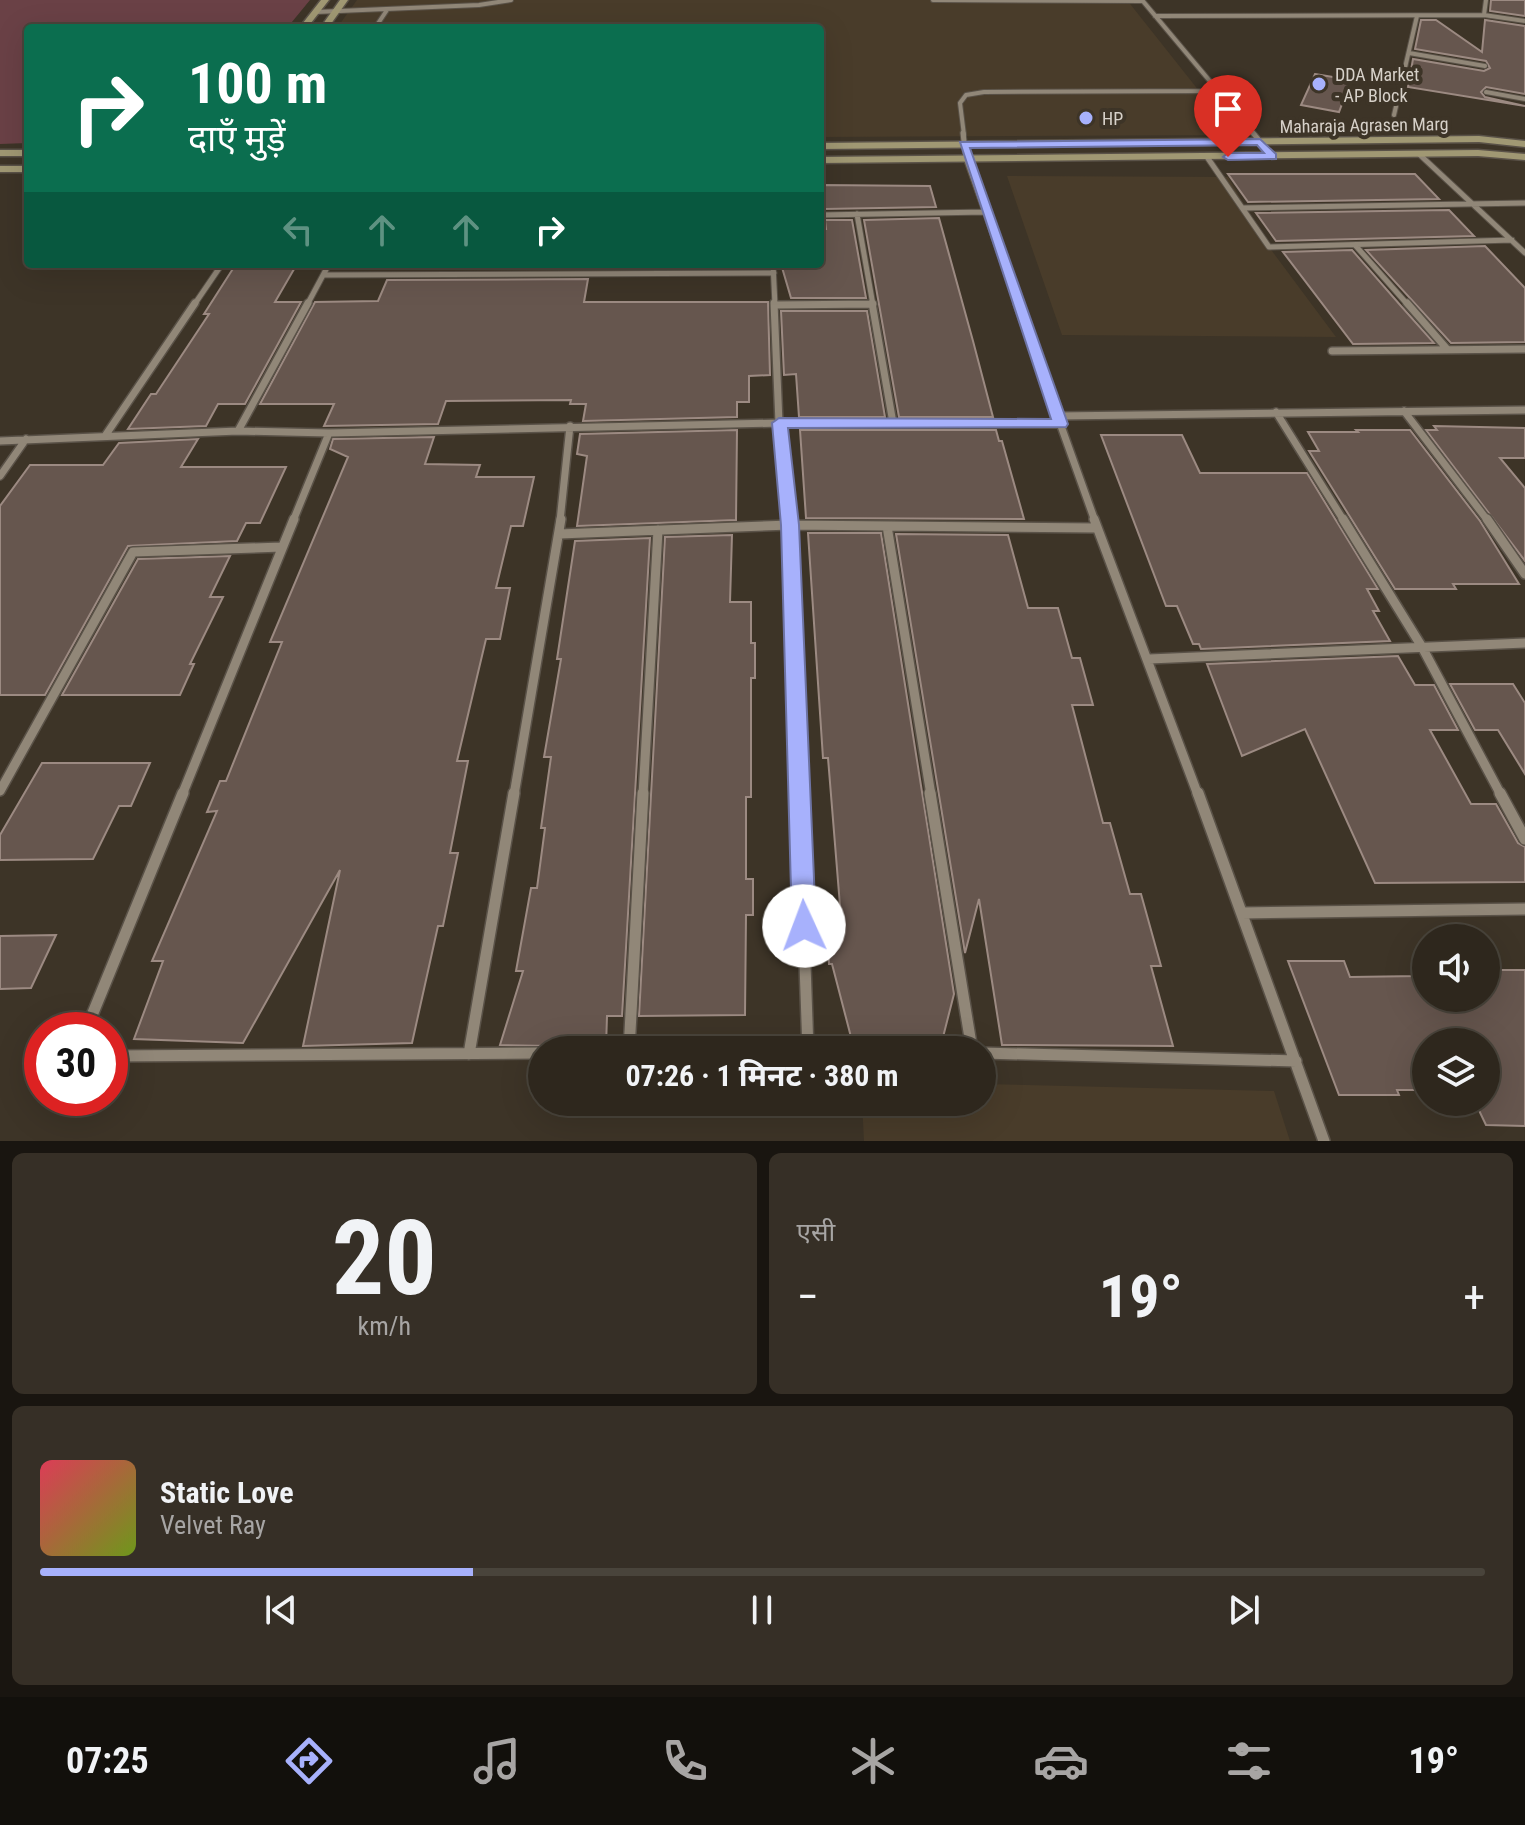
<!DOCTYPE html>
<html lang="hi">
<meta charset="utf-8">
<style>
:root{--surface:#2e271d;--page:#362f26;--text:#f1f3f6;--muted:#a7a5a4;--line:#49443b;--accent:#a7b1fc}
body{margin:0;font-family:"Roboto Condensed","Noto Sans Devanagari",sans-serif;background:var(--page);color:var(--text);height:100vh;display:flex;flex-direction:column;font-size:30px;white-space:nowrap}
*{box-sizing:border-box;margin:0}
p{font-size:26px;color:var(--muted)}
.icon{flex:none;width:44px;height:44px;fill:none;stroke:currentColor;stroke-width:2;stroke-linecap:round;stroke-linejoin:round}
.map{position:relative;height:1141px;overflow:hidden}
.details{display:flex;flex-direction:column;gap:12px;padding:12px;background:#191510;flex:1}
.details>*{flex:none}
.guide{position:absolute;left:24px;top:24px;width:800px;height:244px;border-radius:8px;box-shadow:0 8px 32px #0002,0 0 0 2px var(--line);background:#0b6e4f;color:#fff;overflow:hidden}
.buttons{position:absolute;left:1412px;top:924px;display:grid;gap:16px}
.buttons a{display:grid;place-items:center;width:88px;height:88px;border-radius:50%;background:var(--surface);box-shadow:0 8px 32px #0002,0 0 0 2px var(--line);font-size:40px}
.speed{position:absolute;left:24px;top:1012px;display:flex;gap:16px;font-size:40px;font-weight:700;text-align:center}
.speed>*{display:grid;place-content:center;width:104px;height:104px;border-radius:50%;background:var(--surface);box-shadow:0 8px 32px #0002,0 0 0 2px var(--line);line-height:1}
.speed .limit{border:12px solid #d22;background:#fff;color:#111}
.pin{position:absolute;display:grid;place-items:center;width:68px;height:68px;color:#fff;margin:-82px -34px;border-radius:50% 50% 50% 0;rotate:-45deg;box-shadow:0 0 8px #0007}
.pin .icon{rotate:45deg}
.me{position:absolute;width:88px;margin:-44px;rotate:358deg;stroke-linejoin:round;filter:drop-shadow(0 0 6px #0008)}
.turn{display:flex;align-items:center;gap:28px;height:168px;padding:0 32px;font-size:36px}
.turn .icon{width:104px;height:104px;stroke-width:2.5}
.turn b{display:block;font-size:56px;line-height:68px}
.lanes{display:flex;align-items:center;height:76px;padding:0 32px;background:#0003;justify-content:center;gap:40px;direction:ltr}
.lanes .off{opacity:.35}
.big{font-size:60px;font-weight:700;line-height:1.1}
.details .widget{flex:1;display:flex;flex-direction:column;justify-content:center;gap:12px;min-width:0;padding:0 28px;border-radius:12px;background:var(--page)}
.details .dial{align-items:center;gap:0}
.dial b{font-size:104px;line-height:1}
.song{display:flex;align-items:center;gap:24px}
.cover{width:96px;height:96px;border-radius:12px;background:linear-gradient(135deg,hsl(350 70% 55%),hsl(80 70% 35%))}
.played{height:8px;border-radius:4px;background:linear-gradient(90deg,var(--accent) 30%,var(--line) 30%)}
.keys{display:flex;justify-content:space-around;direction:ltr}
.heat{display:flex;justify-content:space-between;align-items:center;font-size:44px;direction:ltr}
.details .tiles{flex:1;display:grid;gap:12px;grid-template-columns:1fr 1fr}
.widget:last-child{grid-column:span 2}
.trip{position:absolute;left:528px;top:1036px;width:468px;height:80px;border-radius:40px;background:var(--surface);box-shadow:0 8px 32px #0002,0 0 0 2px var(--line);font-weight:700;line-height:80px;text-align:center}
.tabs{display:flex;height:128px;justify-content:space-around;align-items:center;background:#12100c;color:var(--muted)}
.tabs .icon{width:56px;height:56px}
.tabs .on{color:var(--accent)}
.tabs b{font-size:36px;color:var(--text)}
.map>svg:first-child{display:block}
</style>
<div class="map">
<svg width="1525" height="1141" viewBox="0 0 1525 1141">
<rect width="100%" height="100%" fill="#3d3427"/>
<!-- built -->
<path fill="#493c2a" d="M357,0H1127L1234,135L820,137V28H337Z
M1007,176L1228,177L1269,247L1336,337L1062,335Z
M982,1084L1274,1091L1290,1141H864L862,1102H982Z"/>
<!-- green -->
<path fill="#6a4146" d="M0,0H310L287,28H28V143L0,144Z"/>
<!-- building -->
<path fill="#66564e" stroke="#9c8a82" stroke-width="2" d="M1491,0H1525V16L1490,11Z
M1421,20H1436L1482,52L1485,20L1525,26V94L1486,87L1481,92L1485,97L1525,106L1408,87L1413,59L1484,71L1490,68L1486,61L1415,49Z
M1315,74L1351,80L1339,112L1301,105Z
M1228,174H1415L1439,199L1248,202Z
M821,185L930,186L936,207L824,209Z
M1449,210L1474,236L1276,241L1256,213Z
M939,218L973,341L993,417H899L864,220Z
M825,220H852L866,298H791L781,264H820V229H826Z
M1485,246L1525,288V342L1451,343L1366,250Z
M1352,250L1401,306L1434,343L1353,344L1283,252Z
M236,264H297L275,302H301L245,404H218L206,426L128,429L151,394H156L209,314H204Z
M395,264H591V268L392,269Z
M588,279L584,302H768L770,375L749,376V402H737V417L583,421L586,404H570L571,400L446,401L438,424L324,426L334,404H260L315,302L378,301L387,280Z
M781,311H867L885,417H799L796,374L784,375Z
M1434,426L1525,428V458H1500L1525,488V561L1426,430H1437Z
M737,430L736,520L577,526L587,456L577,454L580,434Z
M800,430H996L999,441H1002L1024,519L806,518Z
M1356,430H1410L1480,521L1519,584H1453L1456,589H1395L1309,451H1319L1308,432H1358Z
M1101,435H1182L1200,473H1307L1378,589H1367L1379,611H1373L1390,641L1201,649L1199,644H1193L1177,606H1166Z
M434,437L425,464L480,465L476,477H534L523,526H511L496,588H510L500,639H486L457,761H468L450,853H458L443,926H438L412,1043L303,1046L340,870L243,1043L134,1039L163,961H152L217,811L207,812L220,781H226L282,642H270L348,457L330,449L333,439Z
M198,439L181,467H286L260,523H246L237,541L128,546L45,695H0V506L30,465H103L119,443Z
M808,533H881L954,994L941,1045L851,1037L832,964H829L826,918H841L828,758H823Z
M896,534L1008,535L1028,608H1058L1072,658H1080L1093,705H1072L1103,823H1110L1130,894H1141L1161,966H1151L1173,1046L1002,1045L979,899L965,953Z
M732,535L730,602H751V643H755V678H751V797H746V879H753V915H746L745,1015L639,1016L665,537Z
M650,538L622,1016H607L606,1047L500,1045L523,971H516L531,888H537L545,828H541L551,757H544L561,659H557L575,541Z
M230,556L210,597H223L190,664H194L180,695H62L138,559Z
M1398,656L1415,685H1434L1458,730H1430L1471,804H1496L1518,843L1525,847V882L1375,883L1305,729L1242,756L1207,664Z
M1450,684H1513L1525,703V774L1498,730H1475Z
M42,763H150L131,806H119L93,859L0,860V835Z
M56,935L31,988L0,989V936Z
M1288,961H1344L1350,977L1418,976L1415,971H1426V998H1486V970H1525V1126L1486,1125L1475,1102H1486V1042H1426V1090H1397L1399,1095H1339Z"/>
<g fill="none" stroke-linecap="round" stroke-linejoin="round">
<!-- street-far4 casing -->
<g stroke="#5a5248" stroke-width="6">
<path id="street-far4" d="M933,0L1143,1
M1142,0L1255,135
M316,12L479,5L511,0
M1484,15L1486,0
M1155,16L1484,15L1525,21
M375,28L387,10
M1409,53L1485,66
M1486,92L1525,99
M1394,115L1417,16
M964,135L960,103L966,95L984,92L1217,91"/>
</g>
<!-- street-far3 casing -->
<g stroke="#5a5248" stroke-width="7">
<path id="street-far3" d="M963,133L966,158L1018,305
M1253,133L1272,156
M1419,154L1525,253
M1207,157L1269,247L1512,240
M1242,208L1525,203
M857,214L873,305
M820,215L985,212
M1355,245L1408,305
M773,264L775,305
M324,275L774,273
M194,305L222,264
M307,305L329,264
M775,305L873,304"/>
</g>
<!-- street-far2 casing -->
<g stroke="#5a5248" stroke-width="10">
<path id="street-far2" d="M774,303L779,423L790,521
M872,303L893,423
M1017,303L1095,521
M1407,303L1447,349
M775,305L873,304
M1332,351L1525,349
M1404,411L1488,521
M1276,412L1344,521
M1058,416L1525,410
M238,431L308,303
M105,436L195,303
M0,441L238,431L329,433L779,423L1061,424
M0,476L26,439
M293,521L329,433
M560,521L570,426"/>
</g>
<!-- street-far1 casing -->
<g stroke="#5a5248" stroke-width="12">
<path id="street-far1" d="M789,519L799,795
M1094,519L1198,795
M1343,519L1422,647L1501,795
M1487,519L1525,574
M887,526L931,795
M559,534L790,525L1097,528
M1149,659L1525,643
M0,791L133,552L282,547
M182,795L294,519
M514,795L561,519
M643,795L658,530"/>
</g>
<!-- street casing -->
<g stroke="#5a5248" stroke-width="14">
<path id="street" d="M799,793L808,1050
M930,793L972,1050
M1198,793L1324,1141
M1500,793L1525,839
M1242,913L1525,909
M86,1030L183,793
M629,1050L643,793
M790,1050H820
M982,1053L1296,1061
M469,1054L514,793
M110,1056L542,1053"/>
</g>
<!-- secondary casing -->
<g stroke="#5a5248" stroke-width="3">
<path id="secondary" d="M321,0H329L307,28H299Z
M340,0H348L328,28H320Z
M1479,136L1525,141V147L1479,142L820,149V143Z
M0,150H28V156H0Z
M1478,150L1525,154V160L1478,156L820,163V157Z
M0,166H28V172H0Z"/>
</g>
<!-- street-far4 -->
<use href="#street-far4" stroke="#918778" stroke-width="4"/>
<!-- street-far3 -->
<use href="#street-far3" stroke="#918778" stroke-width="5"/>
<!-- street-far2 -->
<use href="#street-far2" stroke="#918778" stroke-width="7"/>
<!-- street-far1 -->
<use href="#street-far1" stroke="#918778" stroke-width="9"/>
<!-- street -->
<use href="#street" stroke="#918778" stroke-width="11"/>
<!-- secondary -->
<use href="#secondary" fill="#a09873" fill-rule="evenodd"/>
</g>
<!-- route -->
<path fill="#a7b1fc" stroke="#6d73a4" stroke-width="2" d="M1260,139L1276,154V159L1228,160L1223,157L1228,153H1264L1257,145L970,148L1068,424L1066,427L788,428L799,525L816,926L812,934L804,938L795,934L792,926L781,525L772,423L779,418L1051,419L960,142Z"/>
<!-- markers -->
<g fill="#a7b1fc" stroke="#3d3427" stroke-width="3">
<circle cx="1319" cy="84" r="8"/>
<circle cx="1086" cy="118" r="8"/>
</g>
<g text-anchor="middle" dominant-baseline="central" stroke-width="8" stroke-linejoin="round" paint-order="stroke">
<!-- far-poi labels -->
<g font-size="18" fill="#d7d1c9" stroke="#3d3427" text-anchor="start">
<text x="1335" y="74">DDA Market<tspan x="1335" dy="21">- AP Block</tspan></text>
<text x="1102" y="118">HP</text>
</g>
<!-- far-street labels -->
<g font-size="18" fill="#d7d1c9" stroke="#3d3427">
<text transform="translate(1364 125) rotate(-1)">Maharaja Agrasen Marg</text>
</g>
</g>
</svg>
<div class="buttons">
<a><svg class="icon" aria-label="sound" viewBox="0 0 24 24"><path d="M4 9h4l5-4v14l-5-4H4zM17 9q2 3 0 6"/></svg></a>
<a><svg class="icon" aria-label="layers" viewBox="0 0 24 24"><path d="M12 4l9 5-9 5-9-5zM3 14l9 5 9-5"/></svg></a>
</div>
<div class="speed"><div class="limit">30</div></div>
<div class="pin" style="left:1228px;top:157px;background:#d93025"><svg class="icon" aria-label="arrive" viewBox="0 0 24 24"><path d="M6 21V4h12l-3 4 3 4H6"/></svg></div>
<svg class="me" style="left:804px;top:926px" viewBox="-20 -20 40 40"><circle r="19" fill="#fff"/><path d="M0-13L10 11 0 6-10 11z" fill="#a7b1fc"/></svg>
<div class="trip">07:26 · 1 मिनट · 380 m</div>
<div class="guide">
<div class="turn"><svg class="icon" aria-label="right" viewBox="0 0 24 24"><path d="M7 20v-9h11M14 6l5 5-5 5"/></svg><div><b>100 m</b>दाएँ मुड़ें</div></div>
<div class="lanes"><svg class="icon off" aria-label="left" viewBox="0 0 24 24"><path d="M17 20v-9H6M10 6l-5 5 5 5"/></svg><svg class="icon off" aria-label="ahead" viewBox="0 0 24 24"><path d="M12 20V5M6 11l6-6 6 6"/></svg><svg class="icon off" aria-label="ahead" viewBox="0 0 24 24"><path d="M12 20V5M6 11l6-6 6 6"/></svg><svg class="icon" aria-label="right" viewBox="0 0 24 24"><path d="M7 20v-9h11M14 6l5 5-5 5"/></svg></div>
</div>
</div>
<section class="details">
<div class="tiles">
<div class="widget dial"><b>20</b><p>km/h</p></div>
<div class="widget"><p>एसी</p>
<div class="heat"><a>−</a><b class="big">19°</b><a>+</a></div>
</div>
<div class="widget">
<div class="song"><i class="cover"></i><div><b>Static Love</b><p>Velvet Ray</p></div></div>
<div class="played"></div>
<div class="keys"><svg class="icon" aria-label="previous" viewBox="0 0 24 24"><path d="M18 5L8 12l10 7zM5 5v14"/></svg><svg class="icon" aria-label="pause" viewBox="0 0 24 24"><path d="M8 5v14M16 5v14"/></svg><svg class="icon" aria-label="next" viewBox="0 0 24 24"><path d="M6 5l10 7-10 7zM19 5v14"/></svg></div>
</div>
</div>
</section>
<nav class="tabs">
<b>07:25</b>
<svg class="icon on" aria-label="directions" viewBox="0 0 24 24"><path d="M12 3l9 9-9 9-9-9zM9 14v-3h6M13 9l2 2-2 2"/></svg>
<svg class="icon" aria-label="music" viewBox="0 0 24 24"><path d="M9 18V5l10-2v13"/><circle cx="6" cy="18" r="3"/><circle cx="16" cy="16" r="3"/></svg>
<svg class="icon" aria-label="phone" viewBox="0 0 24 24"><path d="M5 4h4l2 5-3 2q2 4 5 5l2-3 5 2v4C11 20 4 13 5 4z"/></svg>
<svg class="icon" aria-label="climate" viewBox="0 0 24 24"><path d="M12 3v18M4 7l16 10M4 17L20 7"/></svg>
<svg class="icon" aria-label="car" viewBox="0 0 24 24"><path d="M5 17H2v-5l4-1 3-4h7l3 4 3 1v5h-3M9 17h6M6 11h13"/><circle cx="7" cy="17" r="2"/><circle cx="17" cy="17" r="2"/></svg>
<svg class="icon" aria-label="filters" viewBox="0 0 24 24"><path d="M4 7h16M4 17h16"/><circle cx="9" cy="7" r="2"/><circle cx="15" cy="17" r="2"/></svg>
<b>19°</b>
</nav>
